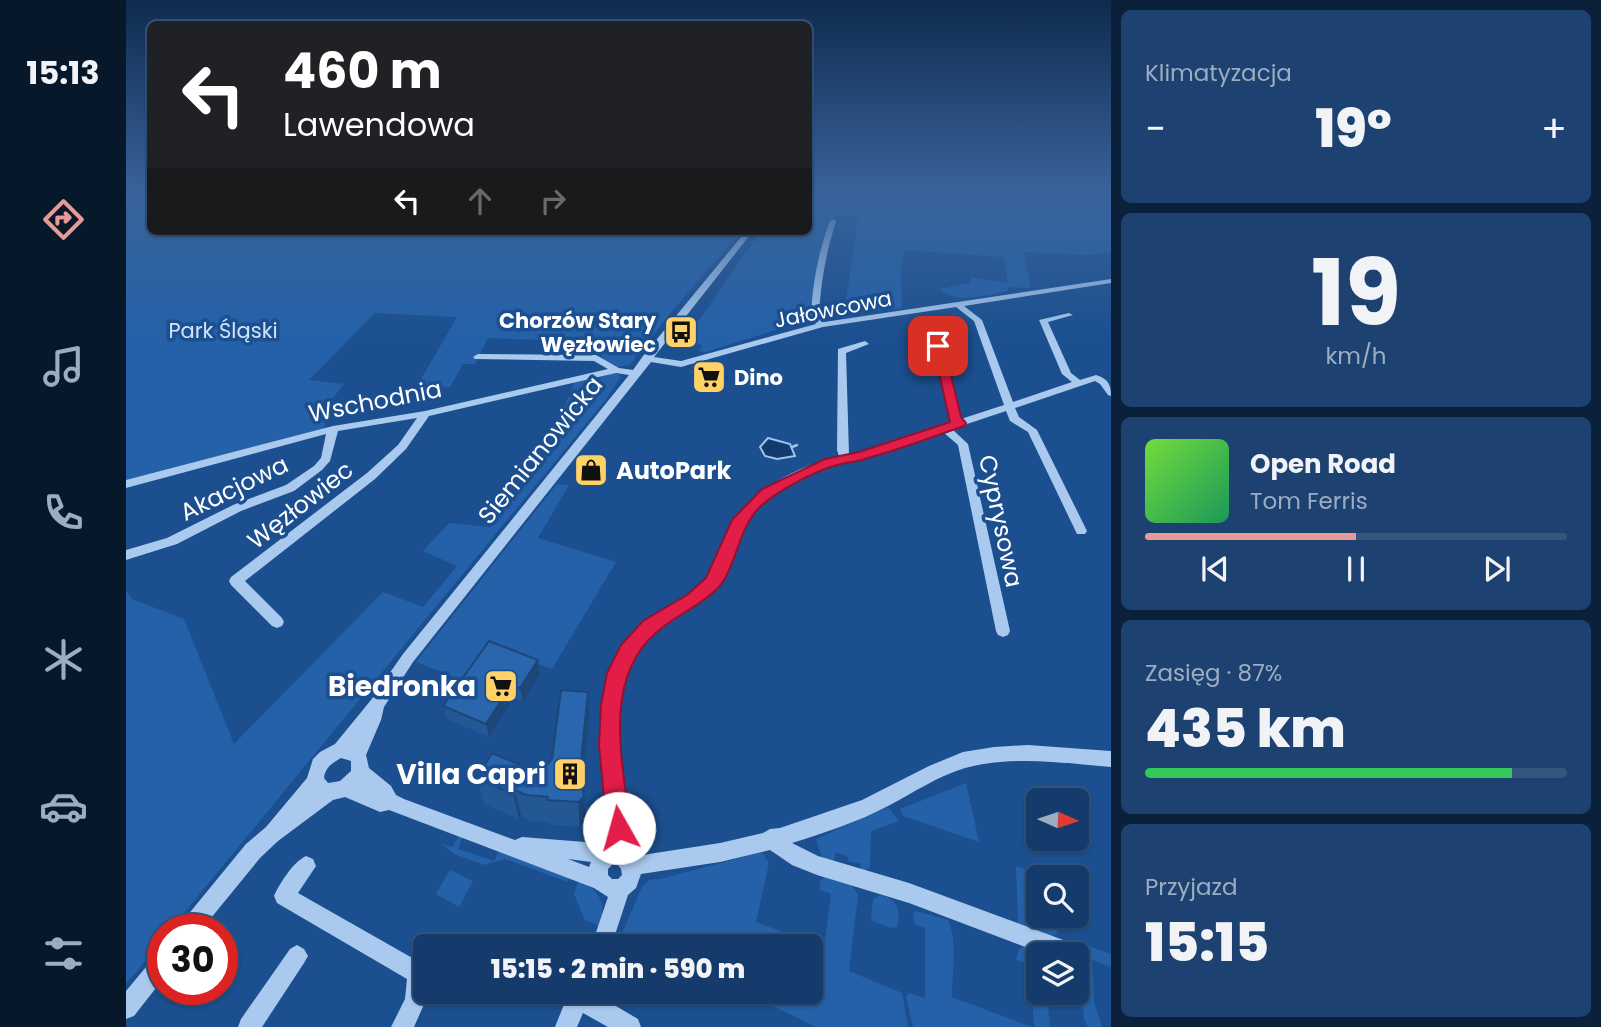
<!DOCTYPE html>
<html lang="pl">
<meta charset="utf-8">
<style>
:root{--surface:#143b6b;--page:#1d4271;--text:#f1f3f6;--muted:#9dadc1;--line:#33557e;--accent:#e69b98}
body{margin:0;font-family:Poppins,sans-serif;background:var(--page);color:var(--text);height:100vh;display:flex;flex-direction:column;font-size:26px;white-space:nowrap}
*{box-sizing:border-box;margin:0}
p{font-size:23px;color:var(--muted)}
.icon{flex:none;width:38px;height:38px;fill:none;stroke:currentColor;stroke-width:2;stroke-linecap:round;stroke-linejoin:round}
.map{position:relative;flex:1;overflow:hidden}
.side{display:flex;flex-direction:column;gap:10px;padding:10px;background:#0b203b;width:490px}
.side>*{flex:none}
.hud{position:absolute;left:21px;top:21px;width:665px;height:214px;border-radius:10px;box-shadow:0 2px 5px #0004,0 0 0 2px var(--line);background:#202124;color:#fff;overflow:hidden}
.needle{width:46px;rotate:93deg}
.fabs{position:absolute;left:900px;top:788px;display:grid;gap:14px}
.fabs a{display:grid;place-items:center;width:63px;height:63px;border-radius:10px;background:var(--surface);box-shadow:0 2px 5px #0004,0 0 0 2px var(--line);font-size:35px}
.speed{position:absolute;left:21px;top:914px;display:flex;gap:14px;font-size:35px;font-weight:700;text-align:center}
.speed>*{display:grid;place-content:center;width:91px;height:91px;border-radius:50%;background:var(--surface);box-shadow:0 2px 5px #0004,0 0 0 2px var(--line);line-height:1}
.speed .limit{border:10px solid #d22;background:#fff;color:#111}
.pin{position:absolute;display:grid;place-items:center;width:60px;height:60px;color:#fff;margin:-30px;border-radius:14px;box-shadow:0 4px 10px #0006}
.me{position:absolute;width:77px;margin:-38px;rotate:353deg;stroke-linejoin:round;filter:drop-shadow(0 0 5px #0008)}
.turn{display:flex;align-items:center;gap:24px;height:147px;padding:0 21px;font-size:32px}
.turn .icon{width:91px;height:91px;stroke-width:2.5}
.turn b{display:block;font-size:49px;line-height:60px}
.lanes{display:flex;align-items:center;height:66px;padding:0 21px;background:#0003;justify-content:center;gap:35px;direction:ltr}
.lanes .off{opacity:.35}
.big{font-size:52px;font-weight:800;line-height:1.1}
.side .widget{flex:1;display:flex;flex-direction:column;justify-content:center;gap:10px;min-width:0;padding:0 24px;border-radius:10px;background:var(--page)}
.side .dial{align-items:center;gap:0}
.dial b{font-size:91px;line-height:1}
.song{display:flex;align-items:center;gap:21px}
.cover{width:84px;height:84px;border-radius:10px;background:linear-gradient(135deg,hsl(100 70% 55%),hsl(150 70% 35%))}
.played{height:7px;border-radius:4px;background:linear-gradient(90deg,var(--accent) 50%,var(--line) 50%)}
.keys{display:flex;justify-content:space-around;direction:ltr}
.heat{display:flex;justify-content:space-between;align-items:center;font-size:38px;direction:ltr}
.charge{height:10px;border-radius:5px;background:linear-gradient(90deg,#34c759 87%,var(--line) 0)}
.trip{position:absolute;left:287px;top:934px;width:410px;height:70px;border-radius:10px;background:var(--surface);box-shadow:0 2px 5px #0004,0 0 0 2px var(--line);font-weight:800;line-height:70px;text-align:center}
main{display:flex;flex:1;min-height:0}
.tabs{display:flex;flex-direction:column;width:126px;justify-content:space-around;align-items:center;background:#08182b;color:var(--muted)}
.tabs .icon{width:49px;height:49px}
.tabs .selected{color:var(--accent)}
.tabs b{font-size:32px;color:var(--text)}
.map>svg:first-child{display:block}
</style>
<main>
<nav class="tabs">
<b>15:13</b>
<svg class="icon selected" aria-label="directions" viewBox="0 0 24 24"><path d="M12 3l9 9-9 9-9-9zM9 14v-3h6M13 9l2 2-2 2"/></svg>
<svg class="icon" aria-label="music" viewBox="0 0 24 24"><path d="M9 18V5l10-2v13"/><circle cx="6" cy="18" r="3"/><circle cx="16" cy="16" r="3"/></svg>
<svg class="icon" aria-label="phone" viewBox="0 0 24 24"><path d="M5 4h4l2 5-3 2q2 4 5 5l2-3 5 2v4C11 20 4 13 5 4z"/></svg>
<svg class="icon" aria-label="climate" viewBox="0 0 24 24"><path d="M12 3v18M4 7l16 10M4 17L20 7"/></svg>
<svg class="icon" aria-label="car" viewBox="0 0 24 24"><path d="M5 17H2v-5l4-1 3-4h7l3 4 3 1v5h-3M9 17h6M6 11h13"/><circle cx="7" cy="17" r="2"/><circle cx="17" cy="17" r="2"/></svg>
<svg class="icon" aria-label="filters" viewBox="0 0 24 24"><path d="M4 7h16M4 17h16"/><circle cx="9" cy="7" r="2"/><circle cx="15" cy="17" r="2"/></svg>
</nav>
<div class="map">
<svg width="985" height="1027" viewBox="0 0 985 1027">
<rect width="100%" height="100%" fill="#1b4f8f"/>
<!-- green -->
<path fill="#2461a8" d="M0,194H24V231H615L538,321L504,365L492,367L475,358L476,351H471V344L463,342L362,338L349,364H337L324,387L291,386L331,317L249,313L183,380L218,384L203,403L198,429L0,483Z
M683,194H722L720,200L741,203L746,194H985V252L963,255L898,252L905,288L882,287V291C859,295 831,305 813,289L845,283V277L882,283L878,257L779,250L775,268L776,308L718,315L732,217L708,214L700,232L682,320L580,352L573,351L576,345L559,340L635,231H682L683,197L714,201Z
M489,372L495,377L478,402L45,929H37V940L0,984V590L6,599L58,619L108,744L257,592L297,607L331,566L297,551L323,523L364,527L413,469L449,380L466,377L469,380Z
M431,484L443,485L412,538L490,562L426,669L362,646L337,680L290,662Z
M840,783L853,842L777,816L774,809Z
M762,807L773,821L745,831L744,867L738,873H734L735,864L722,861V857L710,852L708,860L711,864L696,857L690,839Z
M332,836L337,837L332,849L368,861L373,850L444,876L442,882L379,859L358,865L328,854L316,844L327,847Z
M636,852L643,863L630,922L698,947L705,894L694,890V881L699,877C713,881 727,881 732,896L723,971L776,993L782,1027H690L618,992H684V947H490L516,887L523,880L534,879Z
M890,866L921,877H912V915H929L931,933L923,938L899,929L892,923Z
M324,870L347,881L333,907L310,894Z
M453,879C474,891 480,902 474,926L459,920L448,894Z
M754,895C772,899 775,910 771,927L764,928L745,920L747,899Z
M790,911L822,920C832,941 826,972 826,997L906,1027H787L780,996L783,993L799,998V928L788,924L787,913Z
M951,942L985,954V967L966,960L968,1001L976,1027H962L958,1019Z
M900,945L922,954H912V992H921L924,1027H909L908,1024L904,965L890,960L893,949Z"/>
<!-- water -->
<path fill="#123a6d" stroke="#9cc4f0" stroke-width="2" d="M642,438L664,444L669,456L651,459L639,456L634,447Z"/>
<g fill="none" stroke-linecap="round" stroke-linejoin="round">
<!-- stream -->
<path stroke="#9cc4f0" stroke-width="2.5" d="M666,447L671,445"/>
<!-- minor -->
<path fill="#a9c9ee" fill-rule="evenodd" d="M707,219L710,221C700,253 694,285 693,318L698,322L985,279V283L838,306L856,320L887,402L946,382L936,374L913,320L943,313L947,315L922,322L945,373L954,380L970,375C982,379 985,384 985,396L982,395L974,384L969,381L889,408L893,417L911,430L961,531L959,534H951L902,432L884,421L880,411L826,429L842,444L884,631L882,635L877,637L872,635L870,631L832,445L817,432C792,441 767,450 742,458C733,461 724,460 715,462C682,470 641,492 621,520C605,542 607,572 586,591C555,621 510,634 497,679C482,734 501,794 501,849L510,856L594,843L637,833L644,829L654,828L736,800L803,766L837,752L868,747L902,745L985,751V767C937,763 887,755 839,768C812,776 787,793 762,806C732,822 698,833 666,843L692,856L783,883L940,941L947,944L950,951L949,954H918L783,903L691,875L666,865L644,850L594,862L515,874L510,888L502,895L485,947H465L482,897L468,888L263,810L254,812L219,797L207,800L152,841L134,858L76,929H53L56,922L120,844L140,827L181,778L187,759L194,752L209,744L245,700L277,654L503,375L490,373L303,416L280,449L249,479L119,581L156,618L158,622L156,626L151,628L146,626L105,585L103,581L105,577L241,473L272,445L291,418L212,431L204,461L196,470L168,491L115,511L51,544L0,560V550L41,538L107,505L160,485L188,466L195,458L200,434L0,488V480L207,426L299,411L482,369L468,361L349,359L347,357L352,354L470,355L493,368L507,370L517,356L620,231H627L528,357L555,361L690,324L685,319C686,285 692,253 704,221ZM830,307L848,321L878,405L835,419L833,418L813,334L806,332L805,334L823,419L826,422L734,453L723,454L720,353L743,344L739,341L712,349L711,450L713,456C673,466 625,489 604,527C596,542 595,561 584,576C564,603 528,613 505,637C455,688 484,783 482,847L459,842L396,837L389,840L278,799L270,795L265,786L243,768L240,755L255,720L258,707L287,662L525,362L555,367L697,327ZM215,758L225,761V771L214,781L202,783L198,778C199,768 206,763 215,758ZM442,859L465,862L463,867ZM486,865H492L495,869L496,875L492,879H486L482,875V869Z
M180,856L187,859L190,866L172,893L297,964L299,971V992L303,993L288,1027H265L279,999L281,979L151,903L148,896C154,883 167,862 180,856Z
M171,945L178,949L182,956L178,963L136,1027H112L115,1019L164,949Z
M37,952V979L8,1016L0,1019V991L30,955Z
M443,992H466L512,1019L515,1027H482L457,1013L451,1027H429Z"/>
</g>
<!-- wall -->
<path fill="#245895" d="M563,366L584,368L601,381L578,387L563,371Z
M412,660L414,674L397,702L388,698L363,737L321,719L317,706Z
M463,719L457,788L460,822L454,827L425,825L424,822L405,821L395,816L393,819L358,804L351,778L413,773Z"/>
<!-- shaded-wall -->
<path fill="#1d4779" d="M601,377V381L578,387L579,383Z
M412,660L414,674L397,702L394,688Z
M385,685L388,698L363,737L360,724Z
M462,692L463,719L456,797L454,771Z
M389,790L395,816L393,819L387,794Z
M458,797L460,822L454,827L452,802Z"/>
<!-- building -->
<path fill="#2a66ad" stroke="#1d4779" stroke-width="2" d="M579,363L584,368L591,367L601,377L579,383L563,366Z
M363,641L412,660L394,688L385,685L360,724L317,706Z
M435,690L462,692L454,771L458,797L452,802L421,800L422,797L400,795L389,790L387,794L351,778L366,753L413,773L426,759Z"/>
<!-- sky -->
<linearGradient id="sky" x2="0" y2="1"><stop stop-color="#0f2b4f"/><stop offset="0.57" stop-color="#39639b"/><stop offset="1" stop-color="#39639b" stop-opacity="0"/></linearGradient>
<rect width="985" height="338" fill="url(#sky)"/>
<!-- route -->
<path fill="#e11d48" stroke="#92132f" stroke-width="2" d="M808,343L818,346L835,417L840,423L838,426C806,437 775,449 742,458C732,462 721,462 711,465C689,471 648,492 632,509C611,531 610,570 591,589C573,607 550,615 531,632C475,679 497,766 505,828L502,837L493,840L485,837L481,828L473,745L475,705L481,673L495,645L517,621L561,595L580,578L606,520L636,489L699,459L733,452L824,422L807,346Z"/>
<!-- icons -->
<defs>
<g id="bus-square" transform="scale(1.75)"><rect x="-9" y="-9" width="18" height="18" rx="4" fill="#ffd166" stroke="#1b4f8f"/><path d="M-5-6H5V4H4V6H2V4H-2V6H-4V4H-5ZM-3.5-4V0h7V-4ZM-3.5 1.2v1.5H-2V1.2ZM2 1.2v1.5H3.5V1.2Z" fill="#111"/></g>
<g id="supermarket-square" transform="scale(1.75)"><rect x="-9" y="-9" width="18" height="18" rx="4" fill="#ffd166" stroke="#1b4f8f"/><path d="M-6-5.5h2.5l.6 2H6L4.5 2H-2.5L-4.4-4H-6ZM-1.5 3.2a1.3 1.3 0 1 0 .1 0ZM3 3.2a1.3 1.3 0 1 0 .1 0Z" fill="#111"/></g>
<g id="shop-square" transform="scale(1.75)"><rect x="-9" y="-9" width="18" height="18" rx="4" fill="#ffd166" stroke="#1b4f8f"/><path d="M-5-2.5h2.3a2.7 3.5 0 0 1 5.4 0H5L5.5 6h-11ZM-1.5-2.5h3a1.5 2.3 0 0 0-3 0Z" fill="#111"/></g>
<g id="building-square" transform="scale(1.75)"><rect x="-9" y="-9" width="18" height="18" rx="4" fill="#ffd166" stroke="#1b4f8f"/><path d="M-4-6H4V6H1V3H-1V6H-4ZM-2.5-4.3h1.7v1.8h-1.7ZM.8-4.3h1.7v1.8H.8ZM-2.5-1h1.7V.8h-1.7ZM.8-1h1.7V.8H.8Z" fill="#111"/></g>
</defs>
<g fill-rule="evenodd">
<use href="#bus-square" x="555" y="332"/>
<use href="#supermarket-square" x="583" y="377"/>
<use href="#shop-square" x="465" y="470"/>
<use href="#supermarket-square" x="375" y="686"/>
<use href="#building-square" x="444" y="774"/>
</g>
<g text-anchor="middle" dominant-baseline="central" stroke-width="7" stroke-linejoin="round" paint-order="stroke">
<!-- far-street labels -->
<g font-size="21" fill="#fff" stroke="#1b4f8f">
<text transform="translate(707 309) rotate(-11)">Jałowcowa</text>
</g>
<!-- far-poi labels -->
<g font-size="21" font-weight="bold" fill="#fff" stroke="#1b4f8f" text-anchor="end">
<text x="530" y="320">Chorzów Stary<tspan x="530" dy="24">Węzłowiec</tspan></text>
<text x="608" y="377" text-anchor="start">Dino</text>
</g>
<!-- far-park labels -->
<g font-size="21" fill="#cfe3fa" stroke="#1b4f8f">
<text x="97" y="330">Park Śląski</text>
</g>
<!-- street labels -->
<g font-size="24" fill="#fff" stroke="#1b4f8f">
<text transform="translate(249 401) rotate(-11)">Wschodnia</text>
<text transform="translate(414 450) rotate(-51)">Siemianowicka</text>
<text transform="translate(108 488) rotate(-26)">Akacjowa</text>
<text transform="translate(174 505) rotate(-38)">Węzłowiec</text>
<text transform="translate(875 521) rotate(78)">Cyprysowa</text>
</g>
<!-- poi labels -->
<g font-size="24" font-weight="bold" fill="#fff" stroke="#1b4f8f" text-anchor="start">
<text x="490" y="470">AutoPark</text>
</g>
<!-- near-poi labels -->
<g font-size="28" font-weight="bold" fill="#fff" stroke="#1b4f8f" text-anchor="end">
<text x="350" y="686">Biedronka</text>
<text x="420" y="774">Villa Capri</text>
</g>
</g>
</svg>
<div class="fabs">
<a><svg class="needle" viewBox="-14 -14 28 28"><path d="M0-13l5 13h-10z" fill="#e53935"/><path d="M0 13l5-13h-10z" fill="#9dadc1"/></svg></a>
<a><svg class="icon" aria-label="search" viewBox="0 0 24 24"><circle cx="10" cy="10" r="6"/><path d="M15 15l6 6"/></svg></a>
<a><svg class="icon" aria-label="layers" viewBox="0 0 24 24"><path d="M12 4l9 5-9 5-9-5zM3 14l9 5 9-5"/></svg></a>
</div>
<div class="speed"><div class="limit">30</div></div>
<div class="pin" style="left:812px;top:346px;background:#d93025"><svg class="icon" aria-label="arrive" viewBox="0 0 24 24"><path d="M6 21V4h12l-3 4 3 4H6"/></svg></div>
<svg class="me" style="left:493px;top:828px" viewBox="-20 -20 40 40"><circle r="19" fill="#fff"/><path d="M0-13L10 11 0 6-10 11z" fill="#e11d48"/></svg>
<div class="trip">15:15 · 2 min · 590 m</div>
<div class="hud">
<div class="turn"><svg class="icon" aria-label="left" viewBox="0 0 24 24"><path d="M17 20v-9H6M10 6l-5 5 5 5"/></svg><div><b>460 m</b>Lawendowa</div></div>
<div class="lanes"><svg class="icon" aria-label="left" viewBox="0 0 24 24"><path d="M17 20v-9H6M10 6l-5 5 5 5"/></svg><svg class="icon off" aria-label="ahead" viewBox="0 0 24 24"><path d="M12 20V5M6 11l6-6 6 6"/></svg><svg class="icon off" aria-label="right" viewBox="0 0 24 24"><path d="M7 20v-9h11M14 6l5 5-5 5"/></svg></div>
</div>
</div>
<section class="side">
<div class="widget"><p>Klimatyzacja</p>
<div class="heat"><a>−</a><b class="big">19°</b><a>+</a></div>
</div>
<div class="widget dial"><b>19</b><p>km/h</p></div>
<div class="widget">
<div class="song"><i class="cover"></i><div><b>Open Road</b><p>Tom Ferris</p></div></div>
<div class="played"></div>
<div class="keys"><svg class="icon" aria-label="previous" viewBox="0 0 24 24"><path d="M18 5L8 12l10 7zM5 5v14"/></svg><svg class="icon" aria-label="pause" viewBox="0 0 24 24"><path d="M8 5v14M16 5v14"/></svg><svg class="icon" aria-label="next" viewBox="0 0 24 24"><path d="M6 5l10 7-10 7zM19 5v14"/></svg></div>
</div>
<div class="widget"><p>Zasięg · 87%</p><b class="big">435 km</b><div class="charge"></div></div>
<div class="widget"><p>Przyjazd</p><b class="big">15:15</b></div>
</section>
</main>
